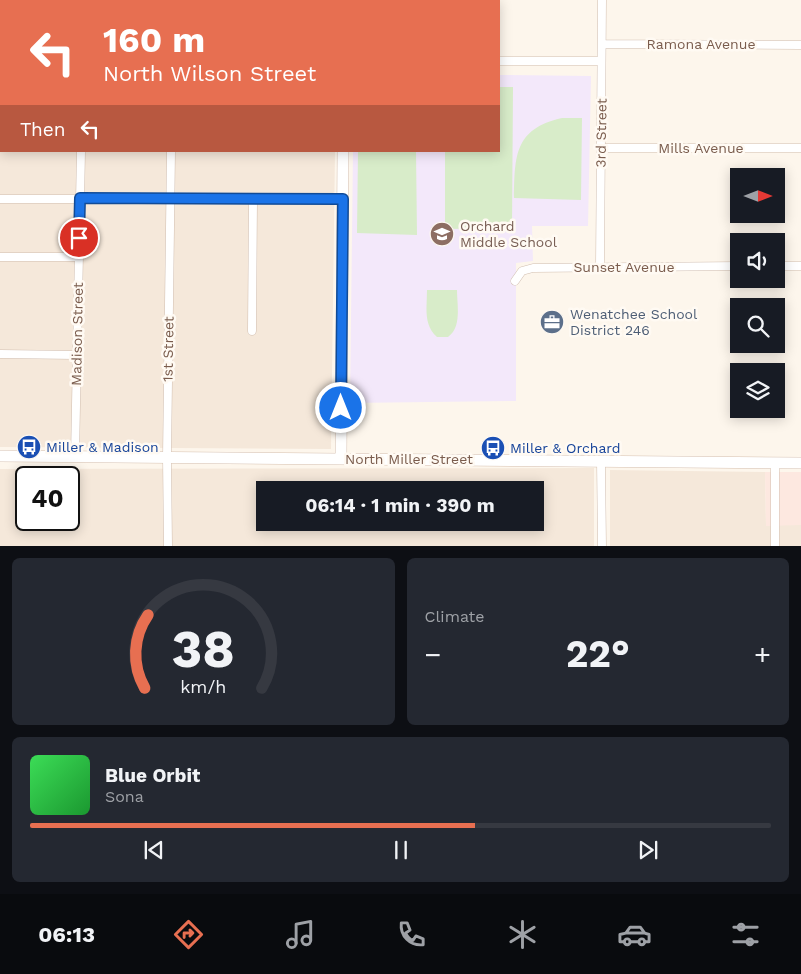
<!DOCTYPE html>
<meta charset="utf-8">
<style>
:root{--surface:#171b24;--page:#242831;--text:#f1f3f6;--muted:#9ea1a6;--line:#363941;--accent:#e76f51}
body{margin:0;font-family:"Work Sans",sans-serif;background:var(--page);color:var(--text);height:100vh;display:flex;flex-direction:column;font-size:19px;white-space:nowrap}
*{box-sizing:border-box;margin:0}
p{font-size:16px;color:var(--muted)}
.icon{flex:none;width:28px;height:28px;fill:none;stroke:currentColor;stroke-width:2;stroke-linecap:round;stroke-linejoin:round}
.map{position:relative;height:546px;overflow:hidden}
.side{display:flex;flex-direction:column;gap:12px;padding:12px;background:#0d0f14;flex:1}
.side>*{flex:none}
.guide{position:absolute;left:0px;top:0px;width:500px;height:152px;box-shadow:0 2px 12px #0003;background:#e76f51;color:#fff;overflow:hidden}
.needle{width:32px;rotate:90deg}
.fabs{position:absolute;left:730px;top:168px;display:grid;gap:10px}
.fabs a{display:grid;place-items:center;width:55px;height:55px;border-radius:0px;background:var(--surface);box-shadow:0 2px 12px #0003;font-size:25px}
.speed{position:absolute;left:15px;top:466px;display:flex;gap:10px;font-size:25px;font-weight:700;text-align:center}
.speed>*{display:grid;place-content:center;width:65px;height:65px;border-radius:50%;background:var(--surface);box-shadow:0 2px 12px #0003;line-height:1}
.speed .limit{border:2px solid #111;border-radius:8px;background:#fff;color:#111}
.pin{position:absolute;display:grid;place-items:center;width:42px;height:42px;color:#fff;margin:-21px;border:2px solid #fff;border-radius:50%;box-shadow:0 1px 5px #0007}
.me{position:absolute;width:55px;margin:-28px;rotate:0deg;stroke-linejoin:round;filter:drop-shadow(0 0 4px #0008)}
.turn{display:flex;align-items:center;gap:18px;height:105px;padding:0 20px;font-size:22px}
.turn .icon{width:65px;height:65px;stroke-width:2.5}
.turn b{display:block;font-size:35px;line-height:42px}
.then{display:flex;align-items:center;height:48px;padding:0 20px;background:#0003;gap:10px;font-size:19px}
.big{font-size:38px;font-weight:700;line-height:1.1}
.side .card{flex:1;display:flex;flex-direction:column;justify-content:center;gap:8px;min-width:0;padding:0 18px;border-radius:8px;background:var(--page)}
.side .dial{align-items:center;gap:0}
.dial svg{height:130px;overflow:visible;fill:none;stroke:var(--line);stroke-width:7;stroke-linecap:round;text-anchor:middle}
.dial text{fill:var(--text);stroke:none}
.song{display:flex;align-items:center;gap:15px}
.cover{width:60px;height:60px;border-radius:8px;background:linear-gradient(135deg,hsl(130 70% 55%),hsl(130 70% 35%))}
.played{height:5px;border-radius:2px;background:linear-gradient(90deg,var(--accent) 60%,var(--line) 60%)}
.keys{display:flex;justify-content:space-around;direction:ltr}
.heat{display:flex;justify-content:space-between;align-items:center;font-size:28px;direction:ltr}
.side .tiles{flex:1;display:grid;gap:12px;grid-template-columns:1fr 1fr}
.card:last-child{grid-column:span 2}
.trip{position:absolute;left:256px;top:481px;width:288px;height:50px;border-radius:0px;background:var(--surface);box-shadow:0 2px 12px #0003;font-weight:700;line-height:50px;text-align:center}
.menu{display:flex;height:80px;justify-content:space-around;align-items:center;background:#090b0e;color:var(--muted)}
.menu .icon{width:35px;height:35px}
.menu .on{color:var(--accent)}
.menu b{font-size:22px;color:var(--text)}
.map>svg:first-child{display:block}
</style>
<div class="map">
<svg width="801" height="547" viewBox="0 0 801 547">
<rect width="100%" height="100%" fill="#fdf6ec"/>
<!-- residential -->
<path fill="#f5e8da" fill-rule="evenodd" d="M0,0H336L1,1V151H335L331,449L0,447Z
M594,468V546H0V469ZM26,478H69V520H26ZM265,490H535V522H265Z
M610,470L765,472L766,525H801V546H610Z"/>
<!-- commercial -->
<path fill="#fde8e0" d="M765,472H801V525L766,526Z"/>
<!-- education -->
<path fill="#f3e8fa" d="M499,75L591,76L588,226H532L533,261L516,263V401L350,403L353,151H499Z"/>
<!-- green -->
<path fill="#d8ecc9" d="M499,87H513L512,228L445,229V151H499Z
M562,118H582L581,200L514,198C515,156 514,129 562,118Z
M358,151H416L417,235L357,233Z
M427,290H457C457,305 462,327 448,337H437C423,325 427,307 427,290Z"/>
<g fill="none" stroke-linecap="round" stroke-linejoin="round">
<!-- street casing -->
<g stroke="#d1beb0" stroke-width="9">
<path id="street" d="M441,0V1
M84,1V0
M174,1V0
M602,44L801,45
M499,61H601
M601,148H801
M0,199H343
M0,257H79
M600,266L602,0
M776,266H801
M515,281L522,271L533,268L739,266
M252,331L253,199
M0,354L76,355
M75,456L81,151
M601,461L602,547
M168,547L167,457L171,151
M775,547V463"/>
</g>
<!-- secondary casing -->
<g stroke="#d6c0b0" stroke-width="12">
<path id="secondary" d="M343,1V0
M0,456L801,463
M341,459L343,151"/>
</g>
<!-- street -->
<use href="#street" stroke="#fff" stroke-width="8"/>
<!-- secondary -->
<use href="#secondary" stroke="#fff" stroke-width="11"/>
</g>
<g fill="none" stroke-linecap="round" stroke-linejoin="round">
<!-- route casing -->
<g stroke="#114b97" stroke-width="12">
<path id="route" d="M79,238L80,198L343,199L341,408"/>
</g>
<!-- route -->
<use href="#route" stroke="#1a73e8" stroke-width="9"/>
</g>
<!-- icons -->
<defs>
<g id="school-disc" transform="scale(1.25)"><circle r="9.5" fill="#8d6e63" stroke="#fffaf3"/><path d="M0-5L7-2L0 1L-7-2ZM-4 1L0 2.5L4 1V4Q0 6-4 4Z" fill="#fff"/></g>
<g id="office-disc" transform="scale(1.25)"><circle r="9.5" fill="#5c6f8a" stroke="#fffaf3"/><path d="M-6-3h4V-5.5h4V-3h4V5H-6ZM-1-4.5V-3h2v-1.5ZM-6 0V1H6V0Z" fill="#fff"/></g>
<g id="bus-disc" transform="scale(1.25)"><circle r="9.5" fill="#1a4fb4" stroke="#fffaf3"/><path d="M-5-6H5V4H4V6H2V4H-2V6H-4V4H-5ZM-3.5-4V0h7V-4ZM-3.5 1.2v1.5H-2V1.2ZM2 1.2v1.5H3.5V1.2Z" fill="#fff"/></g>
</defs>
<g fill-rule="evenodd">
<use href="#school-disc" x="442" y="234"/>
<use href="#office-disc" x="552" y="322"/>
<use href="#bus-disc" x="29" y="447"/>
<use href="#bus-disc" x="493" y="448"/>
</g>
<g text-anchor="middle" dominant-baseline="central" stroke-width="5" stroke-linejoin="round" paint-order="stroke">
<!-- street labels -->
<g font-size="14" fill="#7a5c4d" stroke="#fffaf3">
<text x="701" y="44">Ramona Avenue</text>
<text transform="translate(601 133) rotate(-89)">3rd Street</text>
<text x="701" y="148">Mills Avenue</text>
<text x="624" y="267">Sunset Avenue</text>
<text transform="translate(77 334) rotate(-89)">Madison Street</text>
<text transform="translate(168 349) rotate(-89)">1st Street</text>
<text x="409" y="459">North Miller Street</text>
</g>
<!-- education labels -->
<g font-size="14" fill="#785e54" stroke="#fffaf3" text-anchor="start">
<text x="460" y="226">Orchard<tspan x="460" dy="16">Middle School</tspan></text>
</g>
<!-- service labels -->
<g font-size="14" fill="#4e5e75" stroke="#fffaf3" text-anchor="start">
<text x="570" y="314">Wenatchee School<tspan x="570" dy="16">District 246</tspan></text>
</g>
<!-- transit labels -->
<g font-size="14" fill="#164399" stroke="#fffaf3" text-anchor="start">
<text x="46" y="447">Miller &amp; Madison</text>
<text x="510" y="448">Miller &amp; Orchard</text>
</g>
</g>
</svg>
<div class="fabs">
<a><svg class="needle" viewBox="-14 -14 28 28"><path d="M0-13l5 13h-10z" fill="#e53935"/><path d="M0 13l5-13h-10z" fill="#9ea1a6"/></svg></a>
<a><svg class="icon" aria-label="sound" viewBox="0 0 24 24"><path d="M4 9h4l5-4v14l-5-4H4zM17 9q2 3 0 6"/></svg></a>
<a><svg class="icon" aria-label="search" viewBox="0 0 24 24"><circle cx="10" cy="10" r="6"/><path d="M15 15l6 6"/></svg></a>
<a><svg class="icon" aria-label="layers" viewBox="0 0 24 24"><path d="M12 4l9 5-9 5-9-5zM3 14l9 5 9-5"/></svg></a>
</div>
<div class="speed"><div class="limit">40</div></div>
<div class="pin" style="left:79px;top:238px;background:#d93025"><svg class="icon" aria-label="arrive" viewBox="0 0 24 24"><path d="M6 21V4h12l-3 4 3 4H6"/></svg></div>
<svg class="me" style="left:341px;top:408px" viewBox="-20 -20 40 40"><circle r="17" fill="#1a73e8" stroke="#fff" stroke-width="3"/><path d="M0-11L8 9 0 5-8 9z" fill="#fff"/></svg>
<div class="trip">06:14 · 1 min · 390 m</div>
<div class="guide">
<div class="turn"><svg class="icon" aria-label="left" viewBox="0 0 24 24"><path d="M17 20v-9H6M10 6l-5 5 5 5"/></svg><div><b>160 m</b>North Wilson Street</div></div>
<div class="then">Then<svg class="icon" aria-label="left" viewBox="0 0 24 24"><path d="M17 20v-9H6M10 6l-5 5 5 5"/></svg></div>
</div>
</div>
<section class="side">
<div class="tiles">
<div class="card dial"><svg viewBox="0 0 100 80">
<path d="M14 69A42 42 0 1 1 86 69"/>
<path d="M14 69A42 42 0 0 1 16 24" stroke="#e76f51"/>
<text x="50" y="56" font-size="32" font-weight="700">38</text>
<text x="50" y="72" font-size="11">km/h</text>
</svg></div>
<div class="card"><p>Climate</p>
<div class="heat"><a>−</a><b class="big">22°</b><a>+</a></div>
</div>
<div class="card">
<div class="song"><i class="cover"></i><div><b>Blue Orbit</b><p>Sona</p></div></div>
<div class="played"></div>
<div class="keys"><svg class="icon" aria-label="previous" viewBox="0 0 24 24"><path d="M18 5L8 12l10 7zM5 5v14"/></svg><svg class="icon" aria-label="pause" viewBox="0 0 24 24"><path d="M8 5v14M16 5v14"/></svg><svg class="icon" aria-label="next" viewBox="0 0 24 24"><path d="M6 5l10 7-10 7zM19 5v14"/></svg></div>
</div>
</div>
</section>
<nav class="menu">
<b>06:13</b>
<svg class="icon on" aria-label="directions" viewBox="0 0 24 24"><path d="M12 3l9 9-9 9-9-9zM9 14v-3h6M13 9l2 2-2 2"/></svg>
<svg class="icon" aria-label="music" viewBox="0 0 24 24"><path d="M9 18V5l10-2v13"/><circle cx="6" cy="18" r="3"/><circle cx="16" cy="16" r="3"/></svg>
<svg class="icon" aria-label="phone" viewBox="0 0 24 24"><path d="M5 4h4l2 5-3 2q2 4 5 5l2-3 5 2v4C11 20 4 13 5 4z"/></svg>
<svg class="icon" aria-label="climate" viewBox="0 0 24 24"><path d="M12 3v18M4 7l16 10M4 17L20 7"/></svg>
<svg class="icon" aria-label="car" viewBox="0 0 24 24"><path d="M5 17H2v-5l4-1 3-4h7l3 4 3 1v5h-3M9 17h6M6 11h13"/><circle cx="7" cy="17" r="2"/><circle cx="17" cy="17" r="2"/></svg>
<svg class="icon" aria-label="filters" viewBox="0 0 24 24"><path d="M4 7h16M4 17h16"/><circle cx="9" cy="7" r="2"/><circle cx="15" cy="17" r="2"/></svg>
</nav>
